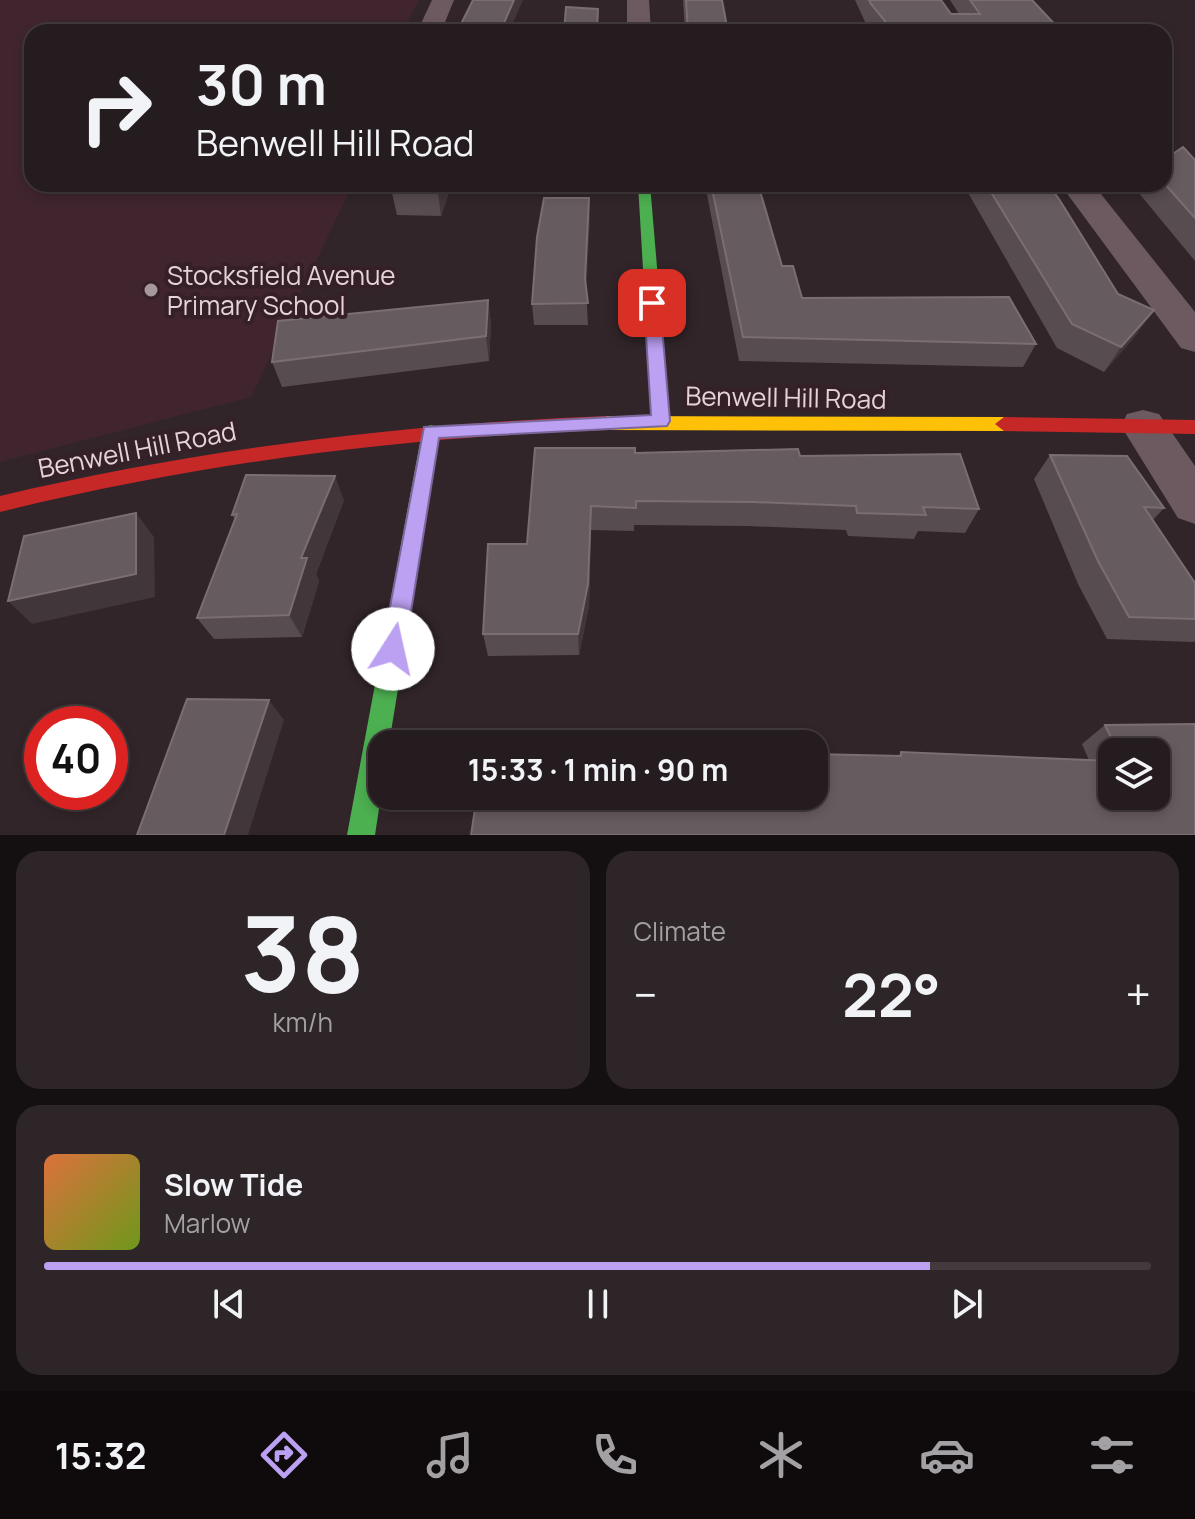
<!DOCTYPE html>
<meta charset="utf-8">
<style>
:root{--surface:#251c1f;--page:#2d2528;--text:#f1f3f6;--muted:#a3a1a4;--line:#423a3d;--accent:#bca0f2}
body{margin:0;font-family:Manrope,sans-serif;background:var(--page);color:var(--text);height:100vh;display:flex;flex-direction:column;font-size:30px;white-space:nowrap}
*{box-sizing:border-box;margin:0}
p{font-size:26px;color:var(--muted)}
.icon{flex:none;width:44px;height:44px;fill:none;stroke:currentColor;stroke-width:2;stroke-linecap:round;stroke-linejoin:round}
.map{position:relative;height:835px;overflow:hidden}
.side{display:flex;flex-direction:column;gap:16px;padding:16px;background:#140f11;flex:1}
.side>*{flex:none}
.hud{position:absolute;left:24px;top:24px;width:1148px;height:168px;border-radius:24px;box-shadow:0 4px 12px #0003,0 0 0 2px var(--line);background:#251c1f;color:var(--text);overflow:hidden}
.fabs{position:absolute;left:1098px;top:738px;display:grid;gap:16px}
.fabs a{display:grid;place-items:center;width:72px;height:72px;border-radius:16px;background:var(--surface);box-shadow:0 4px 12px #0003,0 0 0 2px var(--line);font-size:40px}
.speed{position:absolute;left:24px;top:706px;display:flex;gap:16px;font-size:40px;font-weight:700;text-align:center}
.speed>*{display:grid;place-content:center;width:104px;height:104px;border-radius:50%;background:var(--surface);box-shadow:0 4px 12px #0003,0 0 0 2px var(--line);line-height:1}
.speed .limit{border:12px solid #d22;background:#fff;color:#111}
.pin{position:absolute;display:grid;place-items:center;width:68px;height:68px;color:#fff;margin:-34px;border-radius:16px;box-shadow:0 4px 12px #0006}
.me{position:absolute;width:88px;margin:-44px;rotate:10deg;stroke-linejoin:round;filter:drop-shadow(0 0 6px #0008)}
.turn{display:flex;align-items:center;gap:28px;height:168px;padding:0 40px;font-size:36px}
.turn .icon{width:104px;height:104px;stroke-width:2.5}
.turn b{display:block;font-size:56px;line-height:68px}
.big{font-size:60px;font-weight:700;line-height:1.1}
.side .tile{flex:1;display:flex;flex-direction:column;justify-content:center;gap:12px;min-width:0;padding:0 28px;border-radius:24px;background:var(--page)}
.side .dial{align-items:center;gap:0}
.dial b{font-size:104px;line-height:1}
.song{display:flex;align-items:center;gap:24px}
.cover{width:96px;height:96px;border-radius:12px;background:linear-gradient(135deg,hsl(20 70% 55%),hsl(80 70% 35%))}
.played{height:8px;border-radius:4px;background:linear-gradient(90deg,var(--accent) 80%,var(--line) 80%)}
.keys{display:flex;justify-content:space-around;direction:ltr}
.heat{display:flex;justify-content:space-between;align-items:center;font-size:44px;direction:ltr}
.side .tiles{flex:1;display:grid;gap:16px;grid-template-columns:1fr 1fr}
.tile:last-child{grid-column:span 2}
.trip{position:absolute;left:368px;top:730px;width:460px;height:80px;border-radius:24px;background:var(--surface);box-shadow:0 4px 12px #0003,0 0 0 2px var(--line);font-weight:700;line-height:80px;text-align:center}
.tab-bar{display:flex;height:128px;justify-content:space-around;align-items:center;background:#0f0b0c;color:var(--muted)}
.tab-bar .icon{width:56px;height:56px}
.tab-bar .active{color:var(--accent)}
.tab-bar b{font-size:36px;color:var(--text)}
.map>svg:first-child{display:block}
</style>
<div class="map">
<svg width="1195" height="835" viewBox="0 0 1195 835">
<rect width="100%" height="100%" fill="#312529"/>
<!-- built -->
<path fill="#40252f" d="M0,0H419L402,32H32V184H353L251,397L0,462Z"/>
<g fill="none" stroke-linecap="round" stroke-linejoin="round">
<!-- street -->
<path fill="#6c5a60" fill-rule="evenodd" d="M432,0H454L441,32H417Z
M627,0H649L651,32H627Z
M1060,184H1093L1195,312V352L1181,348Z
M1143,410L1159,414L1195,466V524L1178,518L1121,426L1127,414Z"/>
<!-- fast -->
<path fill="#4caf50" fill-rule="evenodd" d="M638,184H650L670,421L661,428L652,421Z
M431,425L437,427L440,432L389,744H382V789L375,835H347L422,432L425,427Z"/>
<!-- slow -->
<path fill="#ffc107" fill-rule="evenodd" d="M606,416L1004,417L1013,424L1004,431L606,430L597,423Z"/>
<!-- jam -->
<path fill="#c62828" fill-rule="evenodd" d="M606,416L615,423L606,430C400,437 200,463 0,512V496C200,449 401,424 606,416Z
M1004,417L1195,420V434L1004,431L995,424Z"/>
</g>
<!-- wall -->
<path fill="#574c50" fill-rule="evenodd" d="M683,0H722L728,32H685Z
M855,0H941L951,14H959L950,0H1032L1062,32H872L866,24Z
M1195,160V261L1138,192L1143,184H1164Z
M395,184H452L441,216L397,215L392,193Z
M705,184H758L782,266L802,298L1036,344L1023,367L739,361Z
M963,184H1048L1137,334L1104,372L1057,348Z
M589,198L586,288L588,325H534L532,304Z
M488,300L491,324L489,361L282,387L272,362Z
M635,453L800,456L979,509L965,533L918,531L914,539L848,536L846,530L748,526L634,525V531L591,530L589,606L579,655L488,656L483,634L527,544Z
M1050,455L1164,508L1153,520L1195,583V641L1194,642L1107,639L1078,584L1034,479Z
M344,500L316,574L319,581L302,637L214,639L197,618L235,520L232,515Z
M1195,724V835H471L477,796H814V754L898,756L901,752L1089,760L1082,744L1105,725ZM1112,752H1156V796H1112Z"/>
<!-- shaded-wall -->
<path fill="#41363a" d="M514,0H523L509,32H500Z
M441,184H452L441,216L438,193Z
M589,198L590,219L586,300L585,279Z
M488,300L491,324L489,361L486,336Z
M1154,310L1137,334L1104,372L1121,347Z
M335,476L344,500L316,574L319,581L302,637L289,615L301,558Z
M591,506L589,606L579,655L578,634Z
M136,513L154,537L155,597L32,624L8,601Z
M269,700L284,720L248,835H224Z"/>
<!-- building -->
<path fill="#665b5f" stroke="#7a6e72" stroke-width="2" d="M473,0H514L500,32H457Z
M686,0H722L728,32H688Z
M869,0H941L951,14H980L970,0H1032L1062,32H894L871,4Z
M566,7L598,9L597,32H564Z
M1183,147L1195,160V218L1164,183V160Z
M395,184H441L438,193H392Z
M711,184H758L782,266H793L802,298L1009,297L1036,344L743,337Z
M986,184H1048L1059,199L1118,294L1154,310L1121,347L1072,324Z
M544,198H589L585,279L588,303L532,304L537,237Z
M488,300L486,336L272,362L278,321Z
M535,448H635V453L798,449L800,456L960,454L979,509L923,507L926,515L857,513L856,506L754,502L636,501V508L591,506L588,584L578,634H483L488,544H527Z
M1050,455L1127,456L1164,508L1144,507L1195,583V619L1129,617L1098,561Z
M246,475L335,476L301,558H307L289,615L197,618L237,514L232,515Z
M136,513V574L8,601L24,536Z
M187,699L269,700L224,835H137Z
M1195,724V835H471L477,796H814V754L901,756V752L1112,761V796H1156V752H1118L1105,725Z
M561,742L603,744H485V743Z"/>
<!-- route -->
<path fill="#bca0f2" stroke="#7a689d" stroke-width="2" d="M652,298L660,303L670,421L667,426L439,438L405,649L402,657L393,660L385,657L382,649L424,427L651,415L644,303Z"/>
<!-- markers -->
<circle fill="#a5979b" stroke="#362028" stroke-width="3" cx="151" cy="290" r="8"/>
<g text-anchor="middle" dominant-baseline="central" stroke-width="8" stroke-linejoin="round" paint-order="stroke">
<!-- poi labels -->
<g font-size="26" fill="#e4d4d9" stroke="#362028" text-anchor="start">
<text x="167" y="275">Stocksfield Avenue<tspan x="167" dy="30">Primary School</tspan></text>
</g>
<!-- street labels -->
<g font-size="26" fill="#e4d4d9" stroke="#362028">
<text transform="translate(786 397) rotate(1)">Benwell Hill Road</text>
<text transform="translate(137 449) rotate(-11)">Benwell Hill Road</text>
</g>
</g>
</svg>
<div class="fabs">
<a><svg class="icon" aria-label="layers" viewBox="0 0 24 24"><path d="M12 4l9 5-9 5-9-5zM3 14l9 5 9-5"/></svg></a>
</div>
<div class="speed"><div class="limit">40</div></div>
<div class="pin" style="left:652px;top:303px;background:#d93025"><svg class="icon" aria-label="arrive" viewBox="0 0 24 24"><path d="M6 21V4h12l-3 4 3 4H6"/></svg></div>
<svg class="me" style="left:393px;top:649px" viewBox="-20 -20 40 40"><circle r="19" fill="#fff"/><path d="M0-13L10 11 0 6-10 11z" fill="#bca0f2"/></svg>
<div class="trip">15:33 · 1 min · 90 m</div>
<div class="hud">
<div class="turn"><svg class="icon" aria-label="right" viewBox="0 0 24 24"><path d="M7 20v-9h11M14 6l5 5-5 5"/></svg><div><b>30 m</b>Benwell Hill Road</div></div>
</div>
</div>
<section class="side">
<div class="tiles">
<div class="tile dial"><b>38</b><p>km/h</p></div>
<div class="tile"><p>Climate</p>
<div class="heat"><a>−</a><b class="big">22°</b><a>+</a></div>
</div>
<div class="tile">
<div class="song"><i class="cover"></i><div><b>Slow Tide</b><p>Marlow</p></div></div>
<div class="played"></div>
<div class="keys"><svg class="icon" aria-label="previous" viewBox="0 0 24 24"><path d="M18 5L8 12l10 7zM5 5v14"/></svg><svg class="icon" aria-label="pause" viewBox="0 0 24 24"><path d="M8 5v14M16 5v14"/></svg><svg class="icon" aria-label="next" viewBox="0 0 24 24"><path d="M6 5l10 7-10 7zM19 5v14"/></svg></div>
</div>
</div>
</section>
<nav class="tab-bar">
<b>15:32</b>
<svg class="icon active" aria-label="directions" viewBox="0 0 24 24"><path d="M12 3l9 9-9 9-9-9zM9 14v-3h6M13 9l2 2-2 2"/></svg>
<svg class="icon" aria-label="music" viewBox="0 0 24 24"><path d="M9 18V5l10-2v13"/><circle cx="6" cy="18" r="3"/><circle cx="16" cy="16" r="3"/></svg>
<svg class="icon" aria-label="phone" viewBox="0 0 24 24"><path d="M5 4h4l2 5-3 2q2 4 5 5l2-3 5 2v4C11 20 4 13 5 4z"/></svg>
<svg class="icon" aria-label="climate" viewBox="0 0 24 24"><path d="M12 3v18M4 7l16 10M4 17L20 7"/></svg>
<svg class="icon" aria-label="car" viewBox="0 0 24 24"><path d="M5 17H2v-5l4-1 3-4h7l3 4 3 1v5h-3M9 17h6M6 11h13"/><circle cx="7" cy="17" r="2"/><circle cx="17" cy="17" r="2"/></svg>
<svg class="icon" aria-label="filters" viewBox="0 0 24 24"><path d="M4 7h16M4 17h16"/><circle cx="9" cy="7" r="2"/><circle cx="15" cy="17" r="2"/></svg>
</nav>
